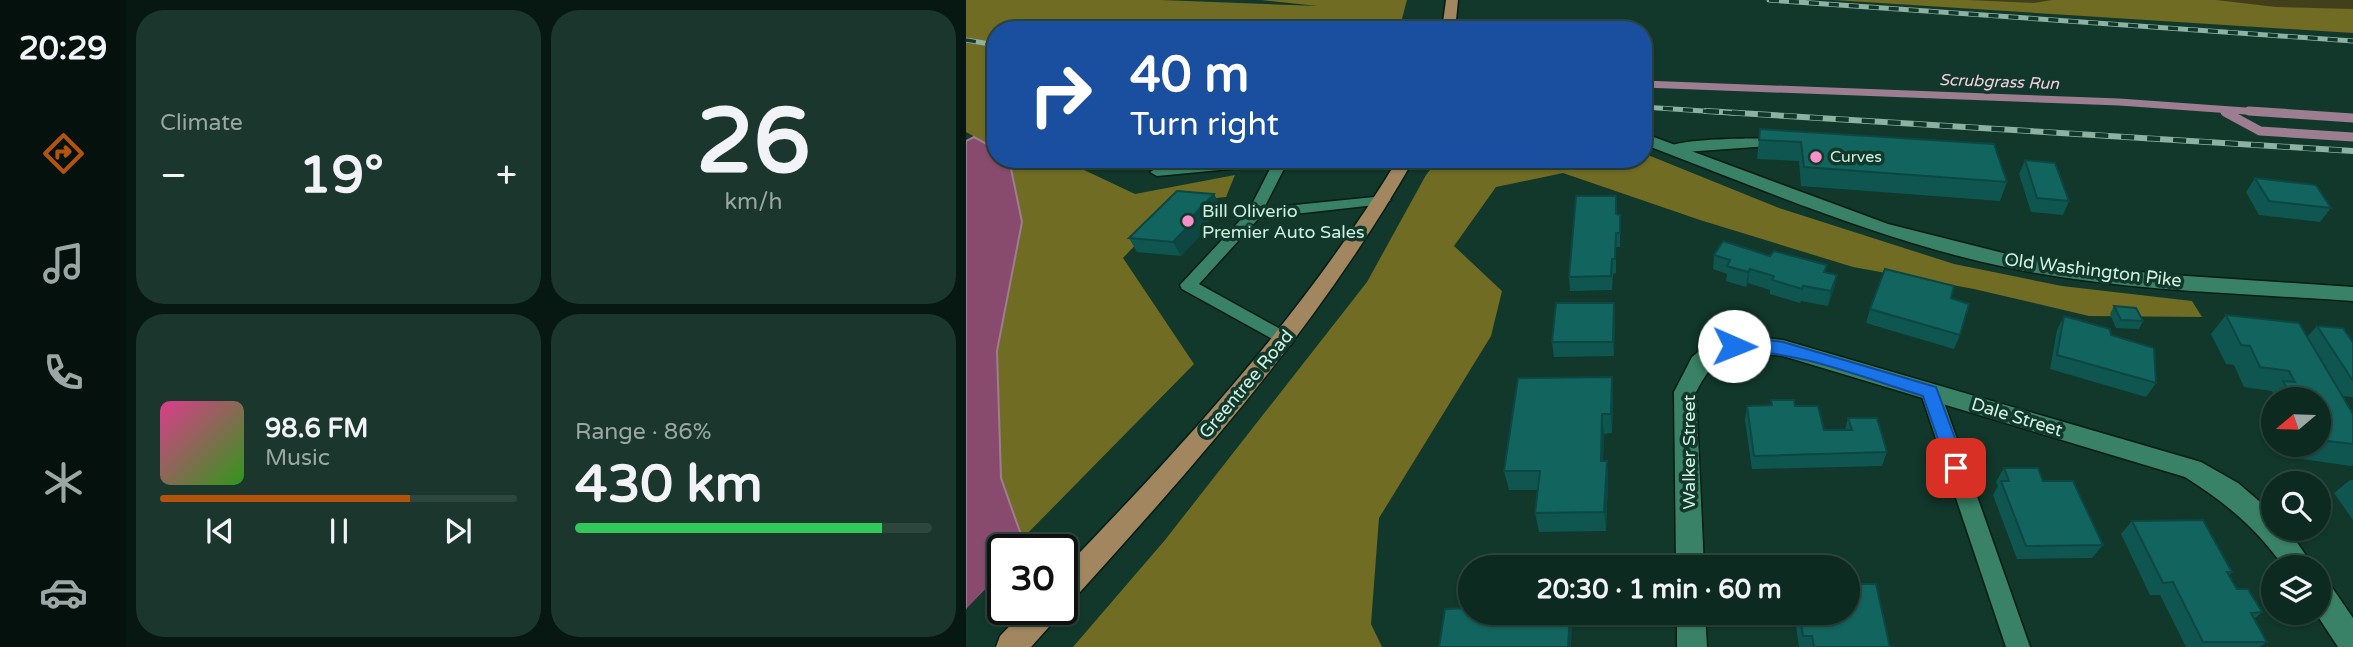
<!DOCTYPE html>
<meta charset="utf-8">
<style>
:root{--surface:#0d2a20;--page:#1b362d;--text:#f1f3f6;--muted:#9aa7a5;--line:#2d463e;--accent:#b45309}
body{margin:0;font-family:"Varela Round",sans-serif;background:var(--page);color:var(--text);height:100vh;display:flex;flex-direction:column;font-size:26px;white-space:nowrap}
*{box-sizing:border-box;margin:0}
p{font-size:23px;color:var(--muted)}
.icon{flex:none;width:38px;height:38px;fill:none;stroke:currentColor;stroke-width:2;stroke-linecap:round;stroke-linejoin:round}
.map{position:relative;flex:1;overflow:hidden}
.panel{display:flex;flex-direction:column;gap:10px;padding:10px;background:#071712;width:840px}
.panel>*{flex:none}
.hud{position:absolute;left:21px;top:21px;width:665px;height:147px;border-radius:28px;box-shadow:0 2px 5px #0004,0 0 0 2px var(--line);background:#1a4fa0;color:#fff;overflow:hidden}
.needle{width:46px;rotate:251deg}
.fabs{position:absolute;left:1295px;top:387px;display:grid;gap:14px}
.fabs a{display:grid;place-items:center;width:70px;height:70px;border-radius:50%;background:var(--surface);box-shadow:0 2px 5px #0004,0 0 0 2px var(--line);font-size:35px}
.speed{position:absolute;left:21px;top:534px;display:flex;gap:14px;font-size:35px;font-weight:700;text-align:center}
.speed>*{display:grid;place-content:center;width:91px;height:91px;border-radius:50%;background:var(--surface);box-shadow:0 2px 5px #0004,0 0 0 2px var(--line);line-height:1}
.speed .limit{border:4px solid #111;border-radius:10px;background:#fff;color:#111}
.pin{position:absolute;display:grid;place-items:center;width:60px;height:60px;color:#fff;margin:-30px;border-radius:14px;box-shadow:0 4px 10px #0006}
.me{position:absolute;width:77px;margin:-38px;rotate:91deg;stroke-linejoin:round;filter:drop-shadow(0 0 5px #0008)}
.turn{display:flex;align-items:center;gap:24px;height:147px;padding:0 28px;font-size:32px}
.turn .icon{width:91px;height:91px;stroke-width:2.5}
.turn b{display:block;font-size:49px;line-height:60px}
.big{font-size:52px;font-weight:700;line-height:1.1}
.panel .widget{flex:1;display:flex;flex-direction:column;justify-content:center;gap:10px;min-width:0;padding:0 24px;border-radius:28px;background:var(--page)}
.panel .dial{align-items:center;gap:0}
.dial b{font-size:91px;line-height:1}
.song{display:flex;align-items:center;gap:21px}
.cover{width:84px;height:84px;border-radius:10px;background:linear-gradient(135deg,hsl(330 70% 55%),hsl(110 70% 35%))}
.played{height:7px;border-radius:4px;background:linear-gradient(90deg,var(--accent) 70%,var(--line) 70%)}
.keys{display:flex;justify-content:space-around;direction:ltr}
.heat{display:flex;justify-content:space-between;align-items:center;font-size:38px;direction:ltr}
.charge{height:10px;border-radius:5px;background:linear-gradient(90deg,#34c759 86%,var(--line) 0)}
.panel .tiles{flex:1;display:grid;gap:10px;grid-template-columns:repeat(2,1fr)}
.trip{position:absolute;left:492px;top:555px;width:402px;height:70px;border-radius:35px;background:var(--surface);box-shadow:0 2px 5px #0004,0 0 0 2px var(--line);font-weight:700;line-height:70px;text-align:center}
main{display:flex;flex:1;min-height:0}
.tabs{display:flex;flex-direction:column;width:126px;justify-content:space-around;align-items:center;background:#05110d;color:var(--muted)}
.tabs .icon{width:49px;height:49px}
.tabs .on{color:var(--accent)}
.tabs b{font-size:32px;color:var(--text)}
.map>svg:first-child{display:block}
</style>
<main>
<nav class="tabs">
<b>20:29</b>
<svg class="icon on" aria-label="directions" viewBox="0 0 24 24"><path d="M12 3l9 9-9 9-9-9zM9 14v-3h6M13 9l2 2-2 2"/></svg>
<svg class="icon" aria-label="music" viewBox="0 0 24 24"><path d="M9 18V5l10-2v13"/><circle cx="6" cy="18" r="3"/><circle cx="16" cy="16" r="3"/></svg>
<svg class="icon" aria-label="phone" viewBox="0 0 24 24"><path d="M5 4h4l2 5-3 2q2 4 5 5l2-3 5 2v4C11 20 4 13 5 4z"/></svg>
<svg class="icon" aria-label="climate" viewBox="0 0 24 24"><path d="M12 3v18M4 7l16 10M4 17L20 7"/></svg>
<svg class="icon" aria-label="car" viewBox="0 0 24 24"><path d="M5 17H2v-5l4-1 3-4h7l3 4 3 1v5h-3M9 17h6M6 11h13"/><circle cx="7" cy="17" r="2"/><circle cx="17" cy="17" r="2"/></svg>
</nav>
<section class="panel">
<div class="tiles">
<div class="widget"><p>Climate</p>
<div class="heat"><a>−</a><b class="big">19°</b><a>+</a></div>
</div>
<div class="widget dial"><b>26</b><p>km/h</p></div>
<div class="widget">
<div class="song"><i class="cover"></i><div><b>98.6 FM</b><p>Music</p></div></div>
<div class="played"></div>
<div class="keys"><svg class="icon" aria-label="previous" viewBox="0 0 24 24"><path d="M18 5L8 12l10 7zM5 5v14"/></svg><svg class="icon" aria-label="pause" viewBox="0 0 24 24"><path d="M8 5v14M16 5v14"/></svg><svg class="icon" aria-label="next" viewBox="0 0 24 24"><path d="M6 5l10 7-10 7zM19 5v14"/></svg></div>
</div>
<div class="widget"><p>Range · 86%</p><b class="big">430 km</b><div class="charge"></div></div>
</div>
</section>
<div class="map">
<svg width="1387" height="647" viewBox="0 0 1387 647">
<rect width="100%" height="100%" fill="#11382a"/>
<!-- green -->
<path fill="#42401b" d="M912,0H1387V23Z"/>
<!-- forest -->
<path fill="#706c24" d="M0,0H195L352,6L295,0H441L433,30H30V149L0,132Z
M867,0H1002L1068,3L1086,0H1250L1310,7L1387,9V33Z
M677,153L813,208L988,264L1096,286L1226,301L1236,317L1123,316L1008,289L887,267L734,220L597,173L530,187L488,246L536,291L525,336L413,518L405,624L416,647H107L199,540L401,282L460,175L472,160L677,159Z
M43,159H129L116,169L169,194L269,175L260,197L210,202L157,258L228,364L56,539L35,478L31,351L56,222Z"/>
<!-- water -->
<path fill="#884b6d" stroke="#9d7d90" stroke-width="2" d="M8,137L30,149V159H43L56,222L31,351L35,478L60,549L37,550V609L0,647V141Z"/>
<!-- pier -->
<path fill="#11382a" d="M37,571V609H83L95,647H0V609Z"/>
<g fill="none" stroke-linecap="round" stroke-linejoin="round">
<!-- stream-far1 -->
<path stroke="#9d7d90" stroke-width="7" d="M677,84L1153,102L1308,113"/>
<!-- stream -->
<path stroke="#9d7d90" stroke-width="9" d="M1283,111L1387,118
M1259,112L1294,131L1387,137"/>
<!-- lane casing -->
<g stroke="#061d14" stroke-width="3">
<path id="lane" d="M814,138L819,139V145L705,153L698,149C713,137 791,139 814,138Z
M280,159H323L298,208L418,196L425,200L418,204L293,218L233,284L325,335L328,340L325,345L319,346L216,289L214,285L282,212L306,165L191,176L184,172L191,168Z
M964,384L971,386L974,391L1064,647H1040L954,391L957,386Z"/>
</g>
<!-- street casing -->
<g stroke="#061d14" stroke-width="3">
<path id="street" d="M785,336L817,340L1235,462L1272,483L1307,513V528H1321L1348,567H1318C1289,527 1260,503 1219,477L817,356C769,350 754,346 730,392L738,567H710L708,392L726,357L744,342Z
M1353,579L1363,583L1387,618V647H1372L1349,612H1353Z
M711,612H739L741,647H711Z"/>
</g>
<!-- secondary casing -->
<g stroke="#061d14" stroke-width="3">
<path id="secondary" d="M677,133L922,224L1045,255L1191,274L1387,287V301C1273,293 1156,291 1044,268C917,242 798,190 677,144Z"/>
</g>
<!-- primary casing -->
<g stroke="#061d14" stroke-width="3">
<path id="primary" d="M480,0H492L489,30H476Z
M432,159H448C352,327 235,458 106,601L96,604V571C222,440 337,315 432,159Z
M60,609H94L90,619L65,647H30L34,636Z"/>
</g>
<!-- lane -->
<use href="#lane" fill="#398267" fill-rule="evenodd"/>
<!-- street -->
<use href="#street" fill="#398267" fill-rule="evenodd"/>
<!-- secondary -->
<use href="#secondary" fill="#398267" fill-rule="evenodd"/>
<!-- primary -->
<use href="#primary" fill="#a18660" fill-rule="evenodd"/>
<!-- rail-far1 casing -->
<g stroke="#8db1a3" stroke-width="5">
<path id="rail-far1" d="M803,0L1387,41
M0,40L30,45
M677,107L768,113"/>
</g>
<!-- rail casing -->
<g stroke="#8db1a3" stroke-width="6">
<path id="rail" d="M740,111L1387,151"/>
</g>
<!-- rail-far1 -->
<use href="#rail-far1" stroke="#11382a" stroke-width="3.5" stroke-dasharray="10" stroke-linecap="butt"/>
<!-- rail -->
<use href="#rail" stroke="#11382a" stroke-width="4.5" stroke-dasharray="13" stroke-linecap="butt"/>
</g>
<!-- wall -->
<path fill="#0f5651" d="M794,129L1041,182L1034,201L835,186L833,161L791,159Z
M1059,160L1103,201L1097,215L1065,212L1053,174Z
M1289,178L1365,208L1354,222L1293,215L1280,192Z
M248,194L255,208L233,231L235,235L215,256L171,252L163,238Z
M654,215V247H650V273L647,274L646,290L604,291L603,277Z
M748,255L804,256L871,275L868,289L862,306L835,301L834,303L804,294V290L782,283L780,287L760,281L761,274L747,269Z
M985,298L994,335L988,349L900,323L904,309Z
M648,303L649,317L648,356L588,357L586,342Z
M1148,306L1177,321L1173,329L1150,328L1144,314Z
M1260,315L1341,337L1351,326L1387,341V397L1376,396L1387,414V465L1385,466L1329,458L1322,444H1353V399H1307V415L1300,401L1307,393L1306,391L1278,387L1268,365L1260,364L1245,334Z
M1098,316L1145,335L1190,383L1180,397L1084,369L1091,330Z
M646,377L647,397L646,433L638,434L637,461H641L642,480L640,531L573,532L569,513L571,490H543L538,471Z
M805,400L829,406L858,430H879L882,418L921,452L916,466L786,469L779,420L781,406L805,405Z
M1038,468L1077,481L1137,545L1126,558L1051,559L1027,495L1032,486L1030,482Z
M1384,480H1387V520L1368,493Z
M1166,521L1266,572L1263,575L1271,589L1296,612L1288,619L1301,642L1294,647H1220L1194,595H1184L1155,534Z
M828,612H882L924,647H833Z"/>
<!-- shaded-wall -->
<path fill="#0d4642" d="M248,194L255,208L233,231L235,235L215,256L207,242L223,220Z
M784,269L782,283L780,287L782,272Z
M871,275L868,289L862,306L865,291Z
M648,303L649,317L648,356L647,342Z
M646,377L647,397L646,433L645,414Z
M636,414L638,434L636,480L635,461Z
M641,461L642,480L640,531L638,512Z
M604,612H607L605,647H602Z"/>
<!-- building -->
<path fill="#12645e" stroke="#0d4642" stroke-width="2" d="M794,129L1028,144L1041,182L838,167L835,142L793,140Z
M1059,160L1089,163L1103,201L1071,198Z
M1289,178L1350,185L1365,208L1303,201Z
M211,191L248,194L223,220L227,221L207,242L163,238Z
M610,196H650V214L654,215V233H650L649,259H646L645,276L603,277Z
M757,241L804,256L808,251L861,265L858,272L871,275L865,291L837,286L836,289L806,280L808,276L784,269L782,272L761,266L764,260L748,255Z
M919,269L988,286L985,298L1003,304L994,335L904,309Z
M590,303H648L647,342H586Z
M1148,306L1170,308L1177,321L1155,320Z
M1260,315L1333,323L1387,414V444L1353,440V399H1327L1317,381L1329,382L1323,371L1294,367L1284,346L1275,345Z
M1098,316L1144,329L1145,335L1188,348L1190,383L1091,355Z
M1351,326L1377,328L1386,341H1387V381Z
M646,377L645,414H636L635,461H641L638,512L569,513L574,471H538L552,378Z
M805,400H828L829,406H852L858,430H886L882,418H911L921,452L788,456L781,406L806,405Z
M1038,468H1072L1077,481H1107L1137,545L1060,546L1035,481H1043Z
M1237,520L1266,572H1261L1271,589H1282L1296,612L1285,613L1301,642H1237L1207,582L1197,583L1166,521Z
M882,584H910L924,647H848L846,636H837L833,612H882Z
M504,606V612H604L602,647H473L479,609L504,608Z"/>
<!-- route -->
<path fill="#1a73e8" stroke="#114b97" stroke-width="2" d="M785,338L817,342L970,387L1000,468L997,474L990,476L984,474L957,396C904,380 822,347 768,352L760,346L763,342Z"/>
<!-- markers -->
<g fill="#f98fca" stroke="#11382a" stroke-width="2.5">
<circle cx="850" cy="157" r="7"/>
<circle cx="222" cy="221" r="7"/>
</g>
<g text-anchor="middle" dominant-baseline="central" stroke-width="7" stroke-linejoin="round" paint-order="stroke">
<!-- far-water labels -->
<g font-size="16" font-style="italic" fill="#f6d0e3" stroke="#11382a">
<text transform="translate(1033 82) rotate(2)">Scrubgrass Run</text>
</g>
<!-- far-poi labels -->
<g font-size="16" fill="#cff2e3" stroke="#11382a" text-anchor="start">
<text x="864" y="157">Curves</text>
</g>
<!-- poi labels -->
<g font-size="18" fill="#cff2e3" stroke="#11382a" text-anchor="start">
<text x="236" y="211">Bill Oliverio<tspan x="236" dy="21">Premier Auto Sales</tspan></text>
</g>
<!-- street labels -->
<g font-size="18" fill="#cff2e3" stroke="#11382a">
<text transform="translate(1127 270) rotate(7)">Old Washington Pike</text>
<text transform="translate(280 384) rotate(-50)">Greentree Road</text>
<text transform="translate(1051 417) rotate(17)">Dale Street</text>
<text transform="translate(723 452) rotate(-90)">Walker Street</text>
</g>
</g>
</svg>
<div class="fabs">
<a><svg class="needle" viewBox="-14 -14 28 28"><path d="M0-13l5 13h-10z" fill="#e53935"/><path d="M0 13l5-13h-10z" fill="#9aa7a5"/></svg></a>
<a><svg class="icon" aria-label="search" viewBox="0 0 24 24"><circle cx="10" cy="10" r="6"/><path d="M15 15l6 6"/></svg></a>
<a><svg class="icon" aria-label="layers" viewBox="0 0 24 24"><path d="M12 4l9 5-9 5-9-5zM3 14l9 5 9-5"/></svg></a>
</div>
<div class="speed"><div class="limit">30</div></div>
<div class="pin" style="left:990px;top:468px;background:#d93025"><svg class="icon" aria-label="arrive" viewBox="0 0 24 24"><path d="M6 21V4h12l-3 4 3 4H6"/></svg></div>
<svg class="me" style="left:768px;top:346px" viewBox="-20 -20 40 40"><circle r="19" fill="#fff"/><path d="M0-13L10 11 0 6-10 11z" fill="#1a73e8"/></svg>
<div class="trip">20:30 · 1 min · 60 m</div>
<div class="hud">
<div class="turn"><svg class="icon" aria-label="right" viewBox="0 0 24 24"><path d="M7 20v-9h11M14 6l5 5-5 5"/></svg><div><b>40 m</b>Turn right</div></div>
</div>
</div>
</main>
